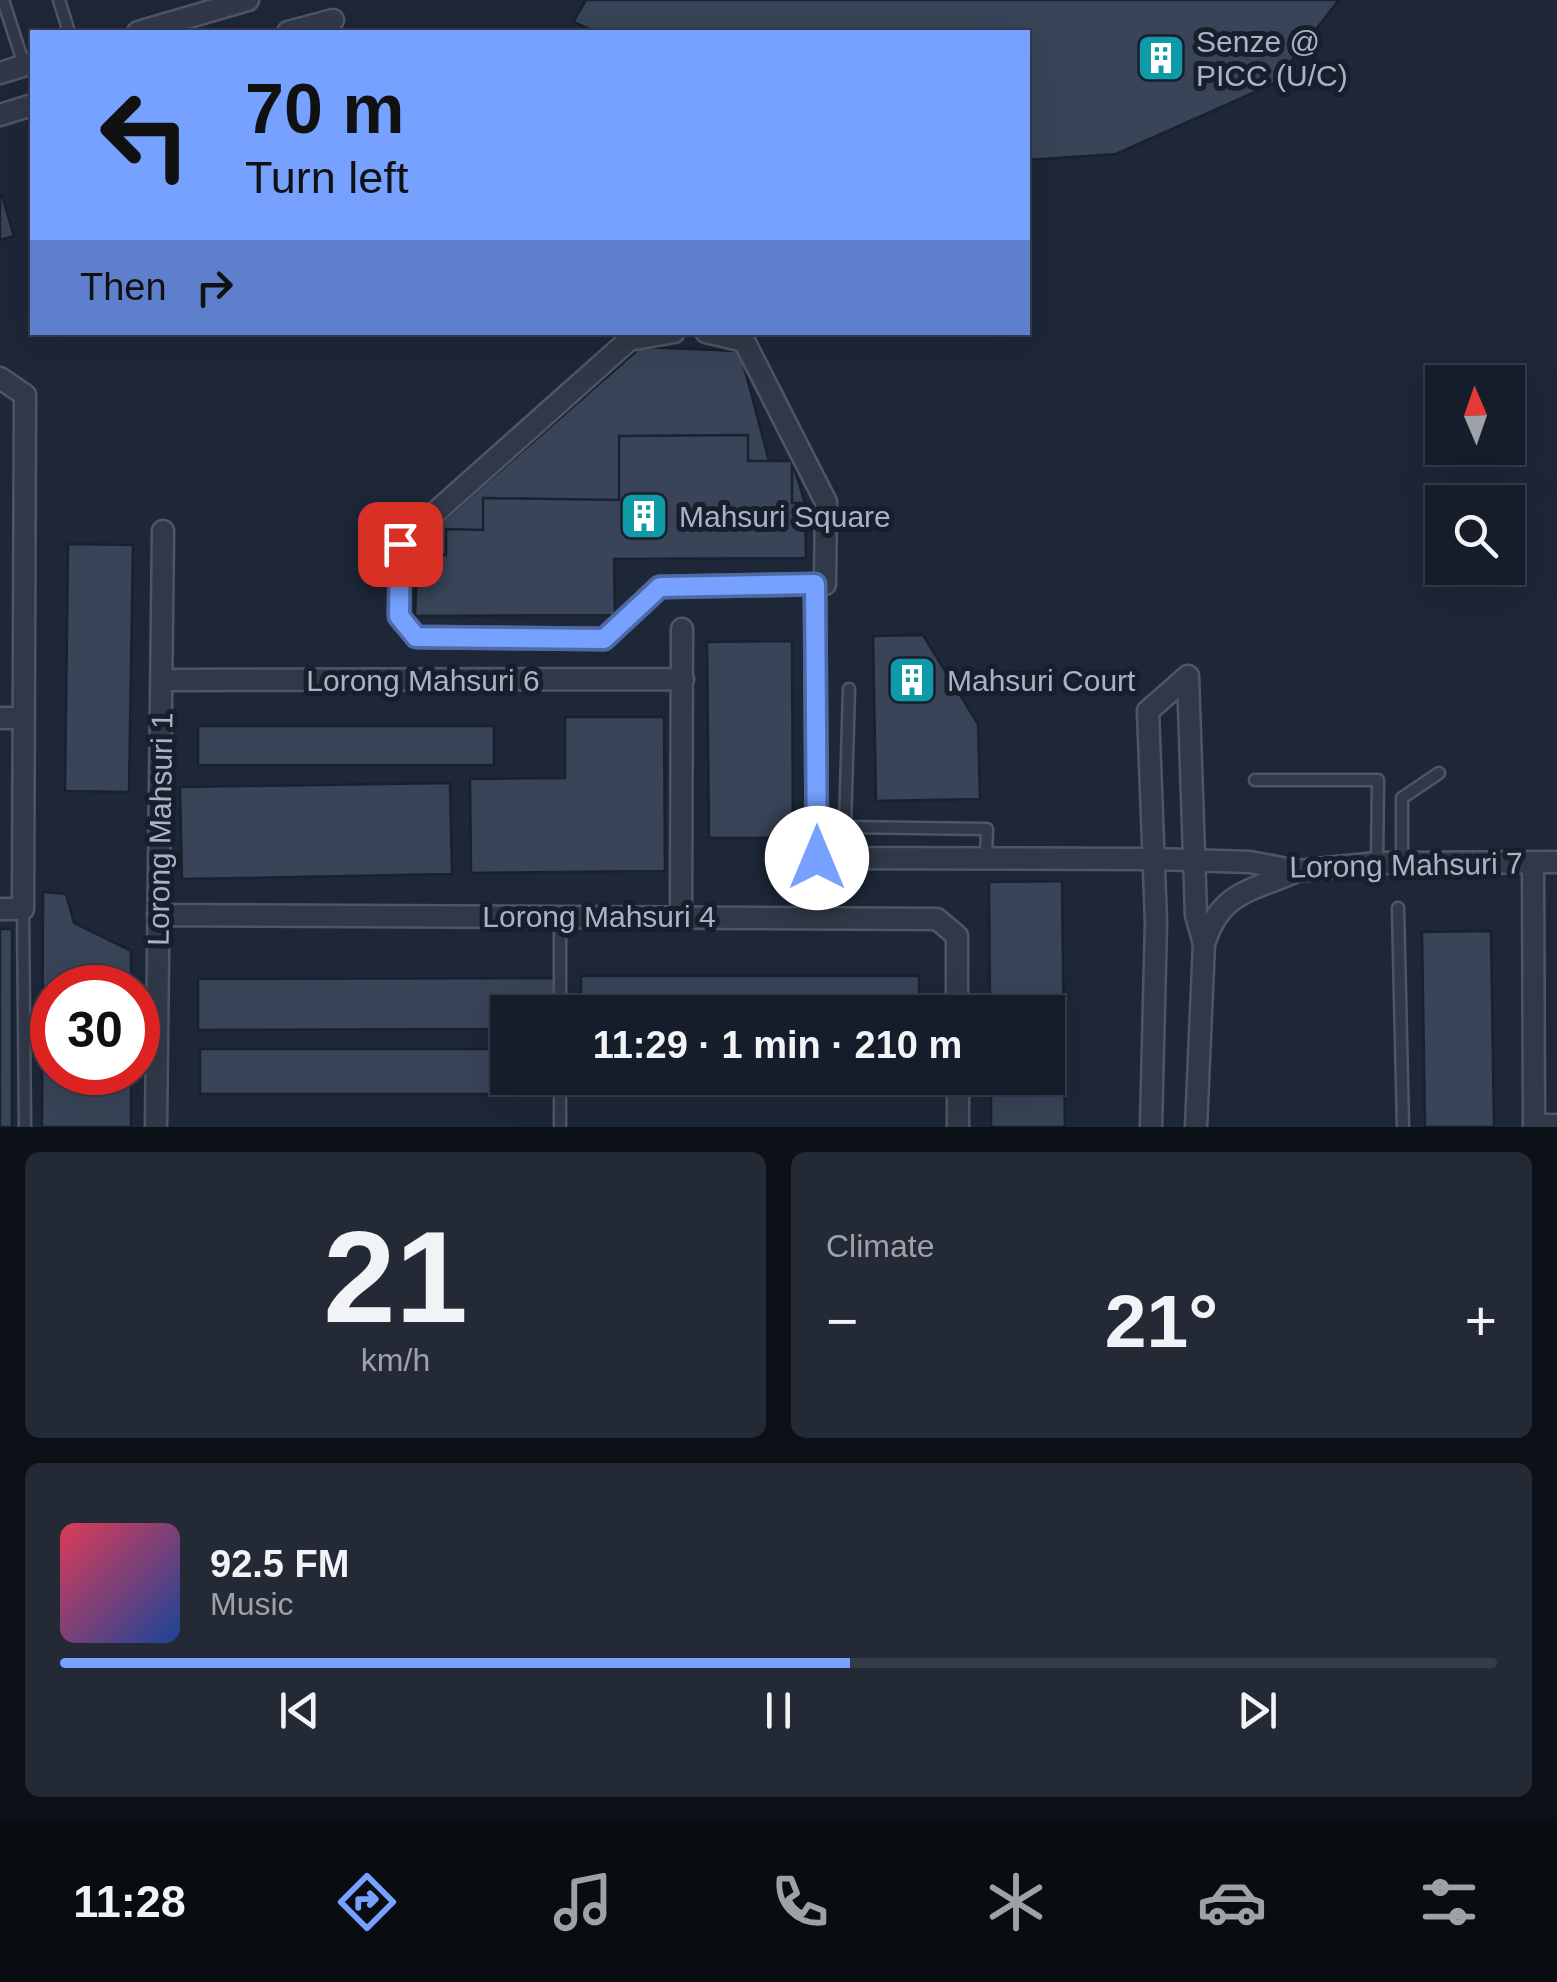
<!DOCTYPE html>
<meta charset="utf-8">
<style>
:root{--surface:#161d2a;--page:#232a36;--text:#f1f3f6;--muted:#9ea2a8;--line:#353b47;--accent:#76a1ff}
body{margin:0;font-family:Arial,sans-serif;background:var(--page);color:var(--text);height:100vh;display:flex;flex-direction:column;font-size:38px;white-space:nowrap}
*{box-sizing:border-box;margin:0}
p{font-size:32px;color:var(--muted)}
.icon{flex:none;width:55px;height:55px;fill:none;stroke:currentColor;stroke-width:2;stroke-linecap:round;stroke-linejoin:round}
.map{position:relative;height:1127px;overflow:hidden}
.panel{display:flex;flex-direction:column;gap:25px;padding:25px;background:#0c1017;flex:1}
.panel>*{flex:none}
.hud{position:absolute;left:30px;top:30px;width:1000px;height:305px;border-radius:0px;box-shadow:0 10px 40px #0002,0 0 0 2px var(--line);background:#76a1ff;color:#111;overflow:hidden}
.needle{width:65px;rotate:358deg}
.fabs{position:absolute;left:1425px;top:365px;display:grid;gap:20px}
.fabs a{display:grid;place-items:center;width:100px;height:100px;border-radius:0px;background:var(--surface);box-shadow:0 10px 40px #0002,0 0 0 2px var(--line);font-size:50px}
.speed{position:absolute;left:30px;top:965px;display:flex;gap:20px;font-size:50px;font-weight:700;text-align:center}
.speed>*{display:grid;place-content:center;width:130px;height:130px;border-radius:50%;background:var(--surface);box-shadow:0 10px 40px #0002,0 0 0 2px var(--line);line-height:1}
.speed .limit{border:15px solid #d22;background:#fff;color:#111}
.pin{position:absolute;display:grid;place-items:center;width:85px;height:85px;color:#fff;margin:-42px;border-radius:20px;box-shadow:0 5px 15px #0006}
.me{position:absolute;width:110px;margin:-55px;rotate:0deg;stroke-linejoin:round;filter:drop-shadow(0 0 8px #0008)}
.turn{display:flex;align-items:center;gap:35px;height:210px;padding:0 50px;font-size:45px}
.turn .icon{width:130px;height:130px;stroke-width:2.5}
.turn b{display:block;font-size:70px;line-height:85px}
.then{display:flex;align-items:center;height:95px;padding:0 50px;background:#0003;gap:20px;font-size:38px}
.big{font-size:75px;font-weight:700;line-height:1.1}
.panel .widget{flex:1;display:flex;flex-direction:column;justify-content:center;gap:15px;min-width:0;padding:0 35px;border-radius:15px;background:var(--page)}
.panel .dial{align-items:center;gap:0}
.dial b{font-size:130px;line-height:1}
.song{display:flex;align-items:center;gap:30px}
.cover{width:120px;height:120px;border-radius:15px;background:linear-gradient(135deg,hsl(350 70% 55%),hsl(220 70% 35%))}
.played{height:10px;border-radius:5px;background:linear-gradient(90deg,var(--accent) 55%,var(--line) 55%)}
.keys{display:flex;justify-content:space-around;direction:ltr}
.heat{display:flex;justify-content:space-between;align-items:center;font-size:55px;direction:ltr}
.panel .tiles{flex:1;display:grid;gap:25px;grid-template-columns:1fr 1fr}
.widget:last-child{grid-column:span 2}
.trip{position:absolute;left:490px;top:995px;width:575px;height:100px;border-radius:0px;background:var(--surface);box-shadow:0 10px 40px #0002,0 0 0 2px var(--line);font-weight:700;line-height:100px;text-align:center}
.tabs{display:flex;height:160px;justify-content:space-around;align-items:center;background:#090c11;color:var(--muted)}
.tabs .icon{width:70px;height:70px}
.tabs .current{color:var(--accent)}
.tabs b{font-size:45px;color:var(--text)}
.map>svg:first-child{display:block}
</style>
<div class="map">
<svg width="1557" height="1127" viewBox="0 0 1557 1127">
<rect width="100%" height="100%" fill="#1d2738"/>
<!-- building -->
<path fill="#394458" stroke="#19202e" stroke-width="2.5" d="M586,0H1339L1273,84L1116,154L1028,160V32H597L573,22Z
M2,195L14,236L0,240V196Z
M641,347L740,351L769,461H792L805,503L806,558L614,559L615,615L415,616L418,543Z
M748,435V461H792V503H805L806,558L614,559L615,615L415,616L416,555H446V529L483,530V498L619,500V436Z
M68,544L133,545L129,792L65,791Z
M923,635L978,724L980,799L876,801L873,636Z
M792,641L793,838H709L707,642Z
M565,717H664L665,871L471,873L470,779L565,778Z
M198,726H494V765H198Z
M450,783L452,874L182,879L180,787Z
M1062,881L1065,1127H991V1078H1048V1012H990L989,882Z
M43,892L66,894L74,923L131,951V988H52V1072H131V1127H42Z
M0,929H12V1127H0Z
M1491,931L1494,1127H1425L1422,932Z
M581,976H919V1012H581Z
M558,978V1012H508V1029L198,1030V979Z
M200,1049H508V1078H558L557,1094H200Z
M581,1078H918V1095L581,1091Z"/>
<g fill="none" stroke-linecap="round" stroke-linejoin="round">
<!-- lane casing -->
<g stroke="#4e5666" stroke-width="15">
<path id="lane" d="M3,0L24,65
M59,0L69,32
M849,689L845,827L987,829L986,856
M1255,780H1378L1377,863
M1402,863V798L1439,773
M1398,908L1403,1127
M23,910L25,1127
M560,1012V917
M560,1127V1078"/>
</g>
<!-- street casing -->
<g stroke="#4e5666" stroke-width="25">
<path id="street" d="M138,32L248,0
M288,32L333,20
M0,73L32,63
M0,115L32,105
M674,332L629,340L400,544L399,617L417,637L604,639L659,587L825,584L826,502L744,341L706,332
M0,378L25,395L23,909H0
M815,584L817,858L1154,859L1250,862L1297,871L1377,863L1557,862
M1188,676L1196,915L1204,944L1196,1127
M163,680L683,679
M0,718H24
M1533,862L1534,1127
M158,915L937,919L957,936V1012
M681,916L682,629
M1205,941C1221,892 1251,891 1295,872
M958,1078V1127
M1534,1125H1557
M156,1127L163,531
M1151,1127L1156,922L1148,711L1188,676"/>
</g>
<!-- lane -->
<use href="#lane" stroke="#313948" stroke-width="10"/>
<!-- street -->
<use href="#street" stroke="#313948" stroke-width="20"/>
</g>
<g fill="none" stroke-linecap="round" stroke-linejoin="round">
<!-- route casing -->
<g stroke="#4d69a6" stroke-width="25">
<path id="route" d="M400,544L399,616L416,637L604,639L660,587L815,584L817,858"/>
</g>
<!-- route -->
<use href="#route" stroke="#76a1ff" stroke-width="18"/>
</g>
<!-- icons -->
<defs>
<g id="building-square" transform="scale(2.5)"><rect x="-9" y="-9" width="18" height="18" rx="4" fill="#0f9aa8" stroke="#171e2c"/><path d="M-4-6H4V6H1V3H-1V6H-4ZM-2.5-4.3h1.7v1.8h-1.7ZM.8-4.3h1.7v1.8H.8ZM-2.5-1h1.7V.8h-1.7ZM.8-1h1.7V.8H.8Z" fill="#fff"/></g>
</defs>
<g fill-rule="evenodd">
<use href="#building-square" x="1161" y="58"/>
<use href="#building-square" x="644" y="516"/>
<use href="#building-square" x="912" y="680"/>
</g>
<g text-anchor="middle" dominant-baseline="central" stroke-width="10" stroke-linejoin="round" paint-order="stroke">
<!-- poi labels -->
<g font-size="30" fill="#aab3c5" stroke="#171e2c" text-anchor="start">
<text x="1196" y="41">Senze @<tspan x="1196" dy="34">PICC (U/C)</tspan></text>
<text x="679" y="516">Mahsuri Square</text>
<text x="947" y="680">Mahsuri Court</text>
</g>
<!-- street labels -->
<g font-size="30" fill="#aab3c5" stroke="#171e2c">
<text x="423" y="680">Lorong Mahsuri 6</text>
<text transform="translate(160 829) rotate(-89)">Lorong Mahsuri 1</text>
<text transform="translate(1406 865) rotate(-1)">Lorong Mahsuri 7</text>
<text x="599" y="916">Lorong Mahsuri 4</text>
</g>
</g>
</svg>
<div class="fabs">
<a><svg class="needle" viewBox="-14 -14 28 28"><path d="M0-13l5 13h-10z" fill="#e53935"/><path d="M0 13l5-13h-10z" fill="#9ea2a8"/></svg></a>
<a><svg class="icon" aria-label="search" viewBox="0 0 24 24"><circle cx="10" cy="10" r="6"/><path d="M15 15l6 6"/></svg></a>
</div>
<div class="speed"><div class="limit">30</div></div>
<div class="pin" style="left:400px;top:544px;background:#d93025"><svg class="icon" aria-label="arrive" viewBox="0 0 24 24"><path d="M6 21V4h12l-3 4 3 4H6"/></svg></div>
<svg class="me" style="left:817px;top:858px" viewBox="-20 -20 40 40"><circle r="19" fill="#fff"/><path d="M0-13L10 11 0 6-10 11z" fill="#76a1ff"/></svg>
<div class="trip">11:29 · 1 min · 210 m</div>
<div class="hud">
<div class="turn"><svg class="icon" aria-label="left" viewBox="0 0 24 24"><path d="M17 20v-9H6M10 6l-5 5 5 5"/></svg><div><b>70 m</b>Turn left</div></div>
<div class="then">Then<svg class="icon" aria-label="right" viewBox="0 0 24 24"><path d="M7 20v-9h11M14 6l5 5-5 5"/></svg></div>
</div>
</div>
<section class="panel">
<div class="tiles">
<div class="widget dial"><b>21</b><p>km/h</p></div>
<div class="widget"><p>Climate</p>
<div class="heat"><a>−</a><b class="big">21°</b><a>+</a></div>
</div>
<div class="widget">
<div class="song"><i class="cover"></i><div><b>92.5 FM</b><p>Music</p></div></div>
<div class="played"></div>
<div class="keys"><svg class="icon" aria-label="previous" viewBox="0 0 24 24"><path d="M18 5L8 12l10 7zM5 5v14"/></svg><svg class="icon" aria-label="pause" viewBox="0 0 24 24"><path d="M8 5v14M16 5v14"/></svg><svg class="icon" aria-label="next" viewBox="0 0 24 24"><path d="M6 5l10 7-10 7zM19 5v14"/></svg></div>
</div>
</div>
</section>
<nav class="tabs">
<b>11:28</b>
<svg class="icon current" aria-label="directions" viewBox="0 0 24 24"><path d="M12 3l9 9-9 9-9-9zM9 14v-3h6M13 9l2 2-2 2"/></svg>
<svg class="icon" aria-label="music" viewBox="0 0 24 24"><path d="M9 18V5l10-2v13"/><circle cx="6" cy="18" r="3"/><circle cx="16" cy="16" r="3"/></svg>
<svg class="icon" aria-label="phone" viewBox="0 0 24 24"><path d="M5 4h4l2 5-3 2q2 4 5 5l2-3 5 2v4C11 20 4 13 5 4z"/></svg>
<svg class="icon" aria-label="climate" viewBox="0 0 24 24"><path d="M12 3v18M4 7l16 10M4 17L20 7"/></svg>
<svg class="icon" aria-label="car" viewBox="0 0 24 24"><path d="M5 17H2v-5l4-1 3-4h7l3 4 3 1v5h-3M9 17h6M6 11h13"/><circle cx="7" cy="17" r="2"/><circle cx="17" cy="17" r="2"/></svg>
<svg class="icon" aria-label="filters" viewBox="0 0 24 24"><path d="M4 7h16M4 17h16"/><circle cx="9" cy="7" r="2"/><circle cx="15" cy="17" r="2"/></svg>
</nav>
